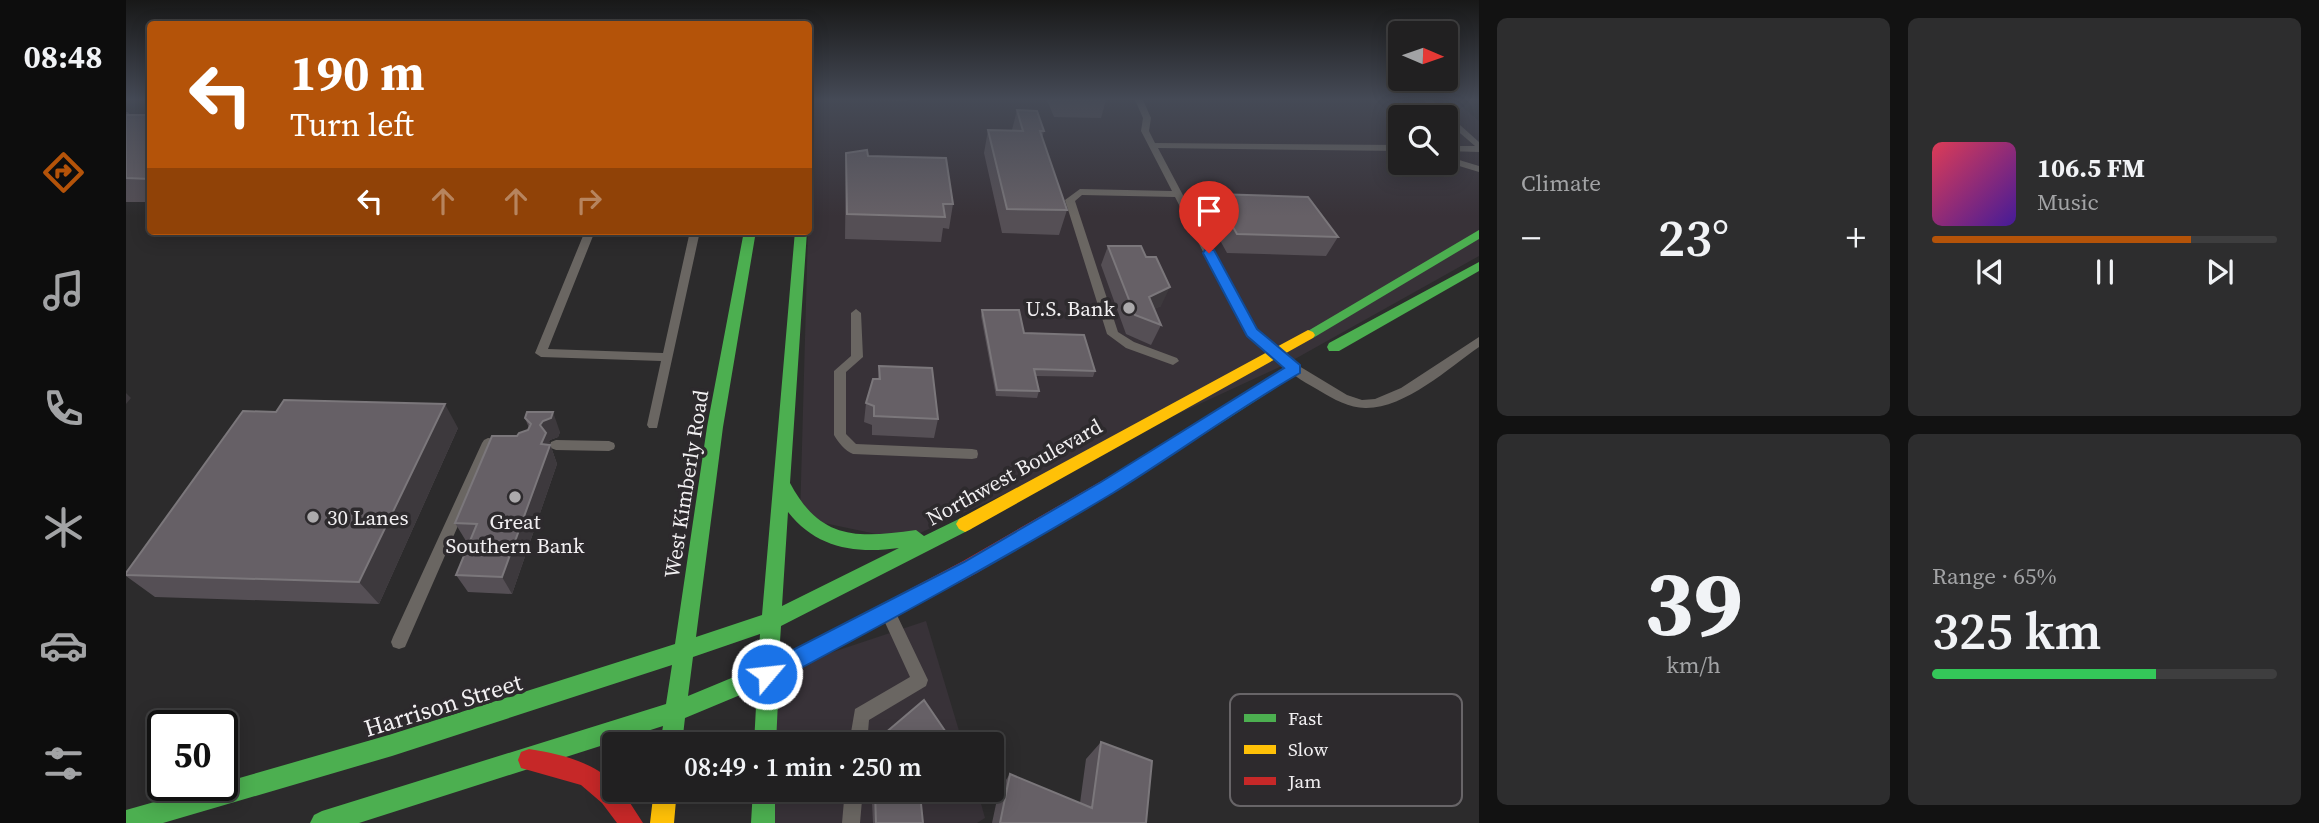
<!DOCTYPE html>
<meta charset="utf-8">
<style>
:root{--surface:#212021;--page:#2d2d2e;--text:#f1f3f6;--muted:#a2a3a5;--line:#3e3e3f;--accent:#b45309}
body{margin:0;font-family:"Source Serif 4",serif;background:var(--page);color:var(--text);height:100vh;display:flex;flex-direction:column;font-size:26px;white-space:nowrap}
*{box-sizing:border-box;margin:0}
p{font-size:23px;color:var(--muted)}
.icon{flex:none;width:38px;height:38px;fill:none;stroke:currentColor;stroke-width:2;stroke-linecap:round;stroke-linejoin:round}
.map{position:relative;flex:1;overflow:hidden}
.details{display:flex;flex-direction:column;gap:18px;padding:18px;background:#121212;width:840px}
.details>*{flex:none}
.hud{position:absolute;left:21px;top:21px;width:665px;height:214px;border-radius:7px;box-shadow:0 4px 18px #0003,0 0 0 2px var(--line);background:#b45309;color:#fff;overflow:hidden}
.needle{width:46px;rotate:92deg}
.fabs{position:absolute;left:1262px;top:21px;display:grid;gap:14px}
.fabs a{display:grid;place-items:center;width:70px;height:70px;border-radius:7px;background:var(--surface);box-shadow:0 4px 18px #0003,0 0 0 2px var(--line);font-size:35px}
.speed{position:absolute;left:21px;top:710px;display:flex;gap:14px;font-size:35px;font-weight:700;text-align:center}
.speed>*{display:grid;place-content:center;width:91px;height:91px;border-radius:50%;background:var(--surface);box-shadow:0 4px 18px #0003,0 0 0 2px var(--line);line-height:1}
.speed .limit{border:4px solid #111;border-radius:10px;background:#fff;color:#111}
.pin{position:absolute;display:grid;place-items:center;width:60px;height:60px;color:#fff;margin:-72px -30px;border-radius:50% 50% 50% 0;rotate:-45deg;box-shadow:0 0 7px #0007}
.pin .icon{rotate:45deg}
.me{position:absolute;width:77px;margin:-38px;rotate:62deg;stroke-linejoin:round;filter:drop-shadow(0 0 5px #0008)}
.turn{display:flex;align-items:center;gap:24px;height:147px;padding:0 28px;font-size:32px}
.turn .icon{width:91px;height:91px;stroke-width:2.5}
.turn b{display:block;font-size:49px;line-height:60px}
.lanes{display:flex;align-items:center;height:66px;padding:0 28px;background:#0003;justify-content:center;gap:35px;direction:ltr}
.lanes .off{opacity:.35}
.big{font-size:52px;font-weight:600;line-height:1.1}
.details .widget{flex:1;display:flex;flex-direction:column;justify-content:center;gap:10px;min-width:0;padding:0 24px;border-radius:10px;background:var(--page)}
.details .dial{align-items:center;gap:0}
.dial b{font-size:91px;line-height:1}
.song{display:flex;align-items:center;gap:21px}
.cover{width:84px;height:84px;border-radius:10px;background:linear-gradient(135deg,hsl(350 70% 55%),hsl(260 70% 35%))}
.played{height:7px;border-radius:4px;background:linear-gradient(90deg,var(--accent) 75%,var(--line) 75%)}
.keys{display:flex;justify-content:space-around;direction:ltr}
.heat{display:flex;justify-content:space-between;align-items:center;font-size:38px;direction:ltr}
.charge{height:10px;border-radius:5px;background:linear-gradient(90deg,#34c759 65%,var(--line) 0)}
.details .tiles{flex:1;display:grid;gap:18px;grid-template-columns:repeat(2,1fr)}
.trip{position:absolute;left:476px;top:732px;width:402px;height:70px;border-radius:7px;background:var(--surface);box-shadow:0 4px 18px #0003,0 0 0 2px var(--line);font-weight:600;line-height:70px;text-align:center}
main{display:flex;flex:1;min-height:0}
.menu{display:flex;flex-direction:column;width:126px;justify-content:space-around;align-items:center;background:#0d0d0d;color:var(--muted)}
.menu .icon{width:49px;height:49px}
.menu .active{color:var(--accent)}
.menu b{font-size:32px;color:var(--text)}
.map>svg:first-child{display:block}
</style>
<main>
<nav class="menu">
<b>08:48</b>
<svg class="icon active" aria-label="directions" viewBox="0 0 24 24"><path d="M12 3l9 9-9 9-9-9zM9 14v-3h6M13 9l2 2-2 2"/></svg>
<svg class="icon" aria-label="music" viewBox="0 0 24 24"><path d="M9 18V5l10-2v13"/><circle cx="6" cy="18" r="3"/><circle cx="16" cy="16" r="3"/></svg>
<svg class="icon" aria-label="phone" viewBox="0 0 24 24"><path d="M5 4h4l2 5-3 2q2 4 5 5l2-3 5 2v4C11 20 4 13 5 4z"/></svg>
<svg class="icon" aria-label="climate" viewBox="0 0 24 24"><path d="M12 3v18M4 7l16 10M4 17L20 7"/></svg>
<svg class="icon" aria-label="car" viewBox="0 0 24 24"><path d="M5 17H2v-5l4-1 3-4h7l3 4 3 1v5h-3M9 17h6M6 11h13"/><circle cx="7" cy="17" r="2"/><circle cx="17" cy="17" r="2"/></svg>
<svg class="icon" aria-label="filters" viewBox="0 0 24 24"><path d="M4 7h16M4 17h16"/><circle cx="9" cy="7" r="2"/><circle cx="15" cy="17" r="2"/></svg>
</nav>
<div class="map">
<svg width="1353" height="823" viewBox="0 0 1353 823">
<rect width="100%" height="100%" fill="#2c2b2c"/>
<!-- built -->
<path fill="#383238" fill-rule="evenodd" d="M683,100H1328L1353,121V256L1160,364L779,540L674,518L682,231ZM1274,117H1320V163H1274Z
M800,621L837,744H639L641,674Z
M638,789H851L859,818L851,823H637Z"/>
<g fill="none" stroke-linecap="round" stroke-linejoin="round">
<!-- lane -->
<path fill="#6a6662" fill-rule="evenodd" d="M1009,100H1017L1025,118L1023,131L1029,143L1274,145V151L1032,148L1121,316L1130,329L1154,352L1156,355L1154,358H1146L1122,335L1112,320L1049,197L956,195L949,201L992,332L1008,342L1051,358L1053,361L1047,365L1000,348L981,334L939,200L954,189L1046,191L1015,131L1017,118Z
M1297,100H1306L1353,142V152L1320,151V146H1349L1320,121V117H1316Z
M1320,156L1353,166V172L1320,162Z
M459,231H469L422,349L537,353L564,231H574L531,428H523L521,425L535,361L415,357L409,353Z
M730,309L735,313L737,357L720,372V434L730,444L846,449L851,450L852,454L851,458L846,459L727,454C719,451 712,442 708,435V371L725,356V313Z
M1353,337V347C1323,368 1278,409 1239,408C1224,408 1207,399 1194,391C1182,384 1167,376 1158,366L1160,363H1168L1221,395L1236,400L1249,399L1275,388Z
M362,438L383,440L385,443L383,446L366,448L279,647L273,649L267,647L265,642L267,637L356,443L358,440Z
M430,440L483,441L488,443L489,446L488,449L483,451L430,450L425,448L424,445L425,442Z
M764,609L769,611L802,680L800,686L743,720L741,744H723L729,709L784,677L756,616L759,611Z
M719,789H737L734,823H716Z"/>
<!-- fast -->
<path fill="#4caf50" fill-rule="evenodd" d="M1353,230V239L1187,338H1177L1175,335Z
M618,231H630L597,427L570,637L636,615L669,231H681L664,483C695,541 732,538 790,530L798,536L839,516L845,519L848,524L845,529L655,626L653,657L769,597L776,594L783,597L786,603L783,609L653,679L650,744H628L631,688L559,718L556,744H534L537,726L233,823H184L188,815L196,811L540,704L546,665L266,756L37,823H0V810L85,786H96V783L266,734L549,644L581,427ZM662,512C690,548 729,554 773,548L656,606ZM634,634L632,667L562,696L567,657Z
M1353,262V271L1213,351H1203L1201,347L1203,343Z
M1160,369L1168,374L1165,378L1061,445H1049L1047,441L1049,437Z
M627,789H649V823H625Z"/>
<!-- slow -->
<path fill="#ffc107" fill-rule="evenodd" d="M1182,330L1187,332L1189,335L1187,338L845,529L839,532L833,529L830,524L833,519Z
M528,789H551L548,823H524Z"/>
<!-- jam -->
<path fill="#c62828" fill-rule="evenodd" d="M1055,435L1061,437L1063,441L1061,445L851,573L783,609L776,612L769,609L766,603L769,597L837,561Z
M403,749C434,754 465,761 488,783V789H495L517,823H491L476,803L455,785L395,768L392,760L395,752Z"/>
</g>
<!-- wall -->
<path fill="#554f55" d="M741,100H781V101Z
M921,100H980L975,118L928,117Z
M891,110L918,131L916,139L941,210L933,235L876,233L858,153L862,130H886Z
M0,112H2L4,115H24V202H0Z
M720,153L742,156L827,204L823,229L817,228L815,242L719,239Z
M1088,194L1212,237L1200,256L1101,253L1079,213Z
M982,246L1035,306L1028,309L1035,325L1025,345L1000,334L975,265Z
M856,310L969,371L967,377L910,376L913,391L911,398L870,396L855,316Z
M753,366L812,419L808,438L746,435V425L738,422L740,403L752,379Z
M399,418L434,432L432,437L424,440L423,441L431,464L386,594L342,592L330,575L344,541H340L329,523L391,436L402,430L403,428Z
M332,428L253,604L29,597L0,576V573Z
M975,742L1020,823H866L873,790L884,774L954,803L960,759Z
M741,789H803L796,793L795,796L797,823H747L746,803L741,804Z"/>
<!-- shaded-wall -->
<path fill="#3d393d" d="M1044,287L1035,306L1015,316L1023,297Z
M0,393L5,398L0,404Z
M319,404L332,428L253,604L233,582Z
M427,412L434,432L432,437L424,440L423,441L431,464L386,594L376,577L415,444L414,425L417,421Z"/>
<!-- building -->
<path fill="#666066" stroke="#7b777b" stroke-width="2" d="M891,110L911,111L918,131H914L941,210L881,209L862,130L897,131Z
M0,115H24V179L0,178Z
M741,150L742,156L820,158L827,204H817L819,217L721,214L720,153Z
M1088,194L1182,197L1212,237L1111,234Z
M982,246H1015L1020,257H1030L1044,287L1023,297L1035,325L1009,315Z
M856,310H893L898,333L958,335L969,371L908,369L913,391L871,390Z
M753,366L806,368L812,419L748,416V406L740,403L747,379H754Z
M158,400L319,404L233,582L0,575V573L117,411L150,412Z
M401,412H427L425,418L417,421L414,425L420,433L415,444L424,445L376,577L330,575L351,524L329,523L366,436H391L393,433L402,430L405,424L399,418Z
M798,700L828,744H753L751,740Z
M975,742L1026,761L1020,823H874L884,774L966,808Z
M744,789H797L794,794L797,823H750L749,792H744Z"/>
<!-- sky -->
<linearGradient id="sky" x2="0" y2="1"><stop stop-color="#181818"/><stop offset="0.46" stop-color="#454a56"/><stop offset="1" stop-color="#454a56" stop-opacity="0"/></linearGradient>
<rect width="1353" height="216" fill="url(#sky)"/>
<!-- route -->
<path fill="#1a73e8" stroke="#114b97" stroke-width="2" d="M1079,250H1088L1131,329L1174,365V373C1110,410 1050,454 987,493C876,560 763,621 649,682L641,685L634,682L631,674L634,667L838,562L975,482L1158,368L1121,336L1077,253Z"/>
<!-- markers -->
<g fill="#acaaac" stroke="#2d2a2d" stroke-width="2.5">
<circle cx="1003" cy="308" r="7"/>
<circle cx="389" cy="497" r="7"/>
<circle cx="187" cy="517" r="7"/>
</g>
<g text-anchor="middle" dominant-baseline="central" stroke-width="7" stroke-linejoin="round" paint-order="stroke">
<!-- poi labels -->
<g font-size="21" fill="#f1eff1" stroke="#2d2a2d" text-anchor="end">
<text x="989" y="308">U.S. Bank</text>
<text x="201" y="517" text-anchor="start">30 Lanes</text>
<text x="389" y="521" text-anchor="middle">Great<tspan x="389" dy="24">Southern Bank</tspan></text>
</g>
<!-- street labels -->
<g font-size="21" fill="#f1eff1" stroke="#2d2a2d">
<text transform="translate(888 472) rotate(-29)">Northwest Boulevard</text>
<text transform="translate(560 484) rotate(-81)">West Kimberly Road</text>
</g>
<!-- near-street labels -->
<g font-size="24" fill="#f1eff1" stroke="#2d2a2d">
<text transform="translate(317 705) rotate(-17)">Harrison Street</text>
</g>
</g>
<!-- legend -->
<rect x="1104" y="694" width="232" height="112" rx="10" fill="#2d2a2d" stroke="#686568" stroke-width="2"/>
<rect x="1118" y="714" width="32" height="8" fill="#4caf50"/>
<rect x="1118" y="745" width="32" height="9" fill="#ffc107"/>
<rect x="1118" y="777" width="32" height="8" fill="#c62828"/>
<g font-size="19" fill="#f1eff1">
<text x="1162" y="725">Fast</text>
<text x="1162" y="756">Slow</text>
<text x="1162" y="788">Jam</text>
</g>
</svg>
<div class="fabs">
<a><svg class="needle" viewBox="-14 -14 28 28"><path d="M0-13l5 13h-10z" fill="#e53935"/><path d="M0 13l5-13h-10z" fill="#a2a3a5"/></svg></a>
<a><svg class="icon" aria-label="search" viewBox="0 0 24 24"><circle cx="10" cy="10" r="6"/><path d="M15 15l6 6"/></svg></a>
</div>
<div class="speed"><div class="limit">50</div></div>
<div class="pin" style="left:1083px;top:253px;background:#d93025"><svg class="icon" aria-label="arrive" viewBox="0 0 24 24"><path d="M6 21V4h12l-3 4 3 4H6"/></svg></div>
<svg class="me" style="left:641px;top:674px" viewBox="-20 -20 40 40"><circle r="17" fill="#1a73e8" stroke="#fff" stroke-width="3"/><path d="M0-11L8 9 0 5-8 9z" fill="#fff"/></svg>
<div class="trip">08:49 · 1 min · 250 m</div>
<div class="hud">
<div class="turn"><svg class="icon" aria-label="left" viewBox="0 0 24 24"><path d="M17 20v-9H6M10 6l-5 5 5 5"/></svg><div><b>190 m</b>Turn left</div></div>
<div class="lanes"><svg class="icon" aria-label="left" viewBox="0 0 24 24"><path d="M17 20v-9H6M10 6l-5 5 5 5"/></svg><svg class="icon off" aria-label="ahead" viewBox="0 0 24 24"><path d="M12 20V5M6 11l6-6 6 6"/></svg><svg class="icon off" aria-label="ahead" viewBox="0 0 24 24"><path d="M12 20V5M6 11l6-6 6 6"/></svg><svg class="icon off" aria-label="right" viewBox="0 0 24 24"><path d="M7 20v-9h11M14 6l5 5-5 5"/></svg></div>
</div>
</div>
<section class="details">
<div class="tiles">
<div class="widget"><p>Climate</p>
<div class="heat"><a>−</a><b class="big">23°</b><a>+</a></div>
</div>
<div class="widget">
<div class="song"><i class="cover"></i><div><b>106.5 FM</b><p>Music</p></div></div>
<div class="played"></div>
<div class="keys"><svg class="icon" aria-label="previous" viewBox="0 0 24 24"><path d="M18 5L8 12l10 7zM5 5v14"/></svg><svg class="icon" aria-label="pause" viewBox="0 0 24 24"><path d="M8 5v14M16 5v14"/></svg><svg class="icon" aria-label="next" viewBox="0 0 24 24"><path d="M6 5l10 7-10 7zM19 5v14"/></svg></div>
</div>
<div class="widget dial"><b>39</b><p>km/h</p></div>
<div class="widget"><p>Range · 65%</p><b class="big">325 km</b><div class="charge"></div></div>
</div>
</section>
</main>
